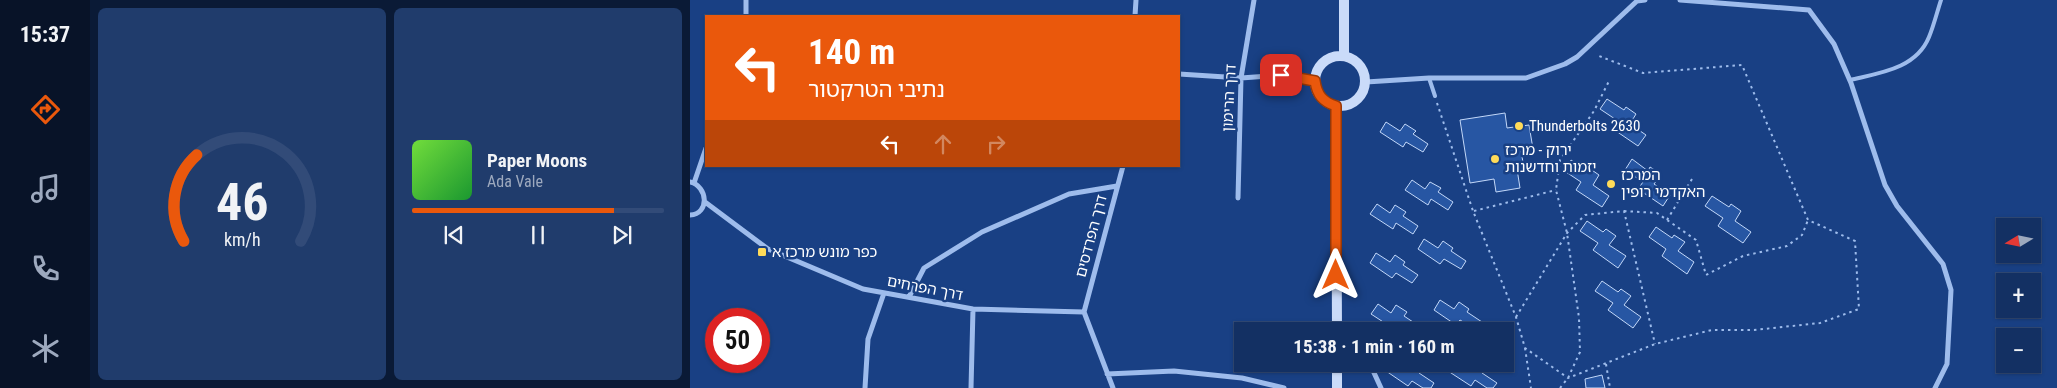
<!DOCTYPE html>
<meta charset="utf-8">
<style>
:root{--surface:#133063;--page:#203c6c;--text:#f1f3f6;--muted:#9da9be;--line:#324b78;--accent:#ea580c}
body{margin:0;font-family:"Roboto Condensed","Noto Sans Hebrew",sans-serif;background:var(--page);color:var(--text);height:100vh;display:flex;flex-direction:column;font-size:19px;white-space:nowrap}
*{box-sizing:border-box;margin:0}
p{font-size:16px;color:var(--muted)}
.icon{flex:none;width:28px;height:28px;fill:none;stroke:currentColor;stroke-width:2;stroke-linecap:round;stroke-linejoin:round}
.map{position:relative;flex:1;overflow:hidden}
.side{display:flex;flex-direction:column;gap:8px;padding:8px;background:#0a1a36;width:600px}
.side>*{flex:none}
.top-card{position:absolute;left:15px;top:15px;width:475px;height:152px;border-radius:0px;box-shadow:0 1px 4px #0004,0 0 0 1px var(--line);background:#ea580c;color:#fff;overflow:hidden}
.needle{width:32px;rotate:260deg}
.tools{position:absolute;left:1306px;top:218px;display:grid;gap:10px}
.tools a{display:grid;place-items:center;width:45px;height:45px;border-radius:0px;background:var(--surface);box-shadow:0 1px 4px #0004,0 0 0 1px var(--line);font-size:25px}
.speed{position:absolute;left:15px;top:308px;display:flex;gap:10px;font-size:25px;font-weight:700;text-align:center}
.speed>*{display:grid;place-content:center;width:65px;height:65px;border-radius:50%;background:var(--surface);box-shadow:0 1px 4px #0004,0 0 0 1px var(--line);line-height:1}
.speed .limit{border:8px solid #d22;background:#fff;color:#111}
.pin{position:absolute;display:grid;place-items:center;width:42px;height:42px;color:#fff;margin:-21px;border-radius:10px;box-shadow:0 2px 8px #0006}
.me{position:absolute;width:55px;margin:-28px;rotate:0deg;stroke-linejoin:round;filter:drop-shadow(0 0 4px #0008)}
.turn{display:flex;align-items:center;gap:18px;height:105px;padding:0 20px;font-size:22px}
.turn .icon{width:65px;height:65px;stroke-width:2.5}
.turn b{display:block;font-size:35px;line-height:42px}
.lanes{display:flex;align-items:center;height:48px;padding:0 20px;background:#0003;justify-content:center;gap:25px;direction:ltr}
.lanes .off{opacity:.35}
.side .tile{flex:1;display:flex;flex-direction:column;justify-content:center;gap:8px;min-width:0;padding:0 18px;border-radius:8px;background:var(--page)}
.side .dial{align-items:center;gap:0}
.dial svg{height:130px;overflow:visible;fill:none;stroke:var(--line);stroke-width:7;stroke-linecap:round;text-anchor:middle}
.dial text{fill:var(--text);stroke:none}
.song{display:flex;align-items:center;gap:15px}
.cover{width:60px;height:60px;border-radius:8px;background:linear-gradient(135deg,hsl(100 70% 55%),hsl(130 70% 35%))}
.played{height:5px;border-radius:2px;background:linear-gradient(90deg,var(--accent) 80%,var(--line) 80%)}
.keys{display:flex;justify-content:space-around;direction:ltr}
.side .tiles{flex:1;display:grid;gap:8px;grid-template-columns:repeat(2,1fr)}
.trip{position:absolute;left:544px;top:322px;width:280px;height:50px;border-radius:0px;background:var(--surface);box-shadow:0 1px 4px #0004,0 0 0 1px var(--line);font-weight:700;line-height:50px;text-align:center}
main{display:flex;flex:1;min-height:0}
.tab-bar{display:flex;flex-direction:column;width:90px;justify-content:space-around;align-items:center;background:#081328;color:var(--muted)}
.tab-bar .icon{width:35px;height:35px}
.tab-bar .on{color:var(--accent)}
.tab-bar b{font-size:22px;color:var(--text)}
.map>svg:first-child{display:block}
</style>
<main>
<nav class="tab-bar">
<b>15:37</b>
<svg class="icon on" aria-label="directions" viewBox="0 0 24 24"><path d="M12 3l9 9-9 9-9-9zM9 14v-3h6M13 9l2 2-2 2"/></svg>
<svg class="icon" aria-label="music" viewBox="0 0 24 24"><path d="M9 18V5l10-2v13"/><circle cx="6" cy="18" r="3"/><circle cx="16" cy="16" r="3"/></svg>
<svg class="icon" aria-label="phone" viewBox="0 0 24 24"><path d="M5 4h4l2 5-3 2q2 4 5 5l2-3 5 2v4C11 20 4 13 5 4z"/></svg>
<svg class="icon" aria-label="climate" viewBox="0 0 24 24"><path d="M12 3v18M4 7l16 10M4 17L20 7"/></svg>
</nav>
<section class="side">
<div class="tiles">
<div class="tile dial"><svg viewBox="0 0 100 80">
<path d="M14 69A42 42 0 1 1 86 69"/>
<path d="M14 69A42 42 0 0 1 22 16" stroke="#ea580c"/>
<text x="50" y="56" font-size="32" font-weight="700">46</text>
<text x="50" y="72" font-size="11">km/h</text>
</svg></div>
<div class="tile">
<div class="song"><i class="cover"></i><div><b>Paper Moons</b><p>Ada Vale</p></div></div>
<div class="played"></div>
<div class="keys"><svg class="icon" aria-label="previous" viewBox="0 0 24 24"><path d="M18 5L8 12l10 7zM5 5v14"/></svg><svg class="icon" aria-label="pause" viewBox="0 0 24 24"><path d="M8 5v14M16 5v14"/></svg><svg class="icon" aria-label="next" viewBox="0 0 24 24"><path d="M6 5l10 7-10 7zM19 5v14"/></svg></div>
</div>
</div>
</section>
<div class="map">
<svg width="1367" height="388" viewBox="0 0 1367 388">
<rect width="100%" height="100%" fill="#194084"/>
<!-- building -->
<path fill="#2756a3" stroke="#c3d8f9" d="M917,99L934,110L936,107L946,114L940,124L956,135L948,146L923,129L928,121L910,109Z
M815,113L817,128L839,125L843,149L831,151L834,168L827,169L830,188L806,192L804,179L780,183L770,120Z
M696,122L710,131L715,124L726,131L723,134L738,144L733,152L716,142L713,147L690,132Z
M942,159L958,171L960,167L971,174L964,184L980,195L973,206L948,189L953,182L935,170Z
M881,160L897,171L899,168L909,175L903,185L919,196L912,207L886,190L891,182L873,170Z
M722,180L735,189L740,182L751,188L748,192L763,202L758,210L741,199L738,205L715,190Z
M1022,196L1039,207L1041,204L1051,211L1045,221L1061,232L1053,243L1028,226L1033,218L1015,206Z
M687,204L700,213L705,205L716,212L713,216L728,226L723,234L706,223L703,229L680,214Z
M897,221L913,232L916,229L926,236L919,245L936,256L928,268L903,250L908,243L890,231Z
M966,227L982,238L984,235L995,242L988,251L1004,262L997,274L972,256L976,249L959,237Z
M734,239L748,248L753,241L763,248L761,251L776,261L771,269L754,259L750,264L728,249Z
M686,253L700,262L705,255L715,262L713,265L728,275L722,283L706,273L702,278L680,263Z
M912,281L928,292L931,289L941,296L934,305L951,317L943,328L918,310L923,303L905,291Z
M750,300L764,309L769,302L779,309L777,312L792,322L787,330L770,320L766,325L744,310Z
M688,304L701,313L706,305L717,312L714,316L729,326L726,331H720L707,323L704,329L681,314Z
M701,364H706L716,370L720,364H722L731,369L729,373L744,383L741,388H733L722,381L718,386L696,371Z
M763,364H769L779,370L783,364H786L794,369L792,373L807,383L803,388H797L785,380L781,386L758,371Z
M912,375L915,388H896L895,379Z"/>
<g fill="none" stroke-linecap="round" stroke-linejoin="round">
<!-- path -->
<path stroke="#9ebcec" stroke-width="2" stroke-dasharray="2.5 4" stroke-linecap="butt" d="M747,103L783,211L826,317L835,348L878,378L965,344L1022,330H1064L1130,323L1169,309L1165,241L1118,220L1052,65L953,73L909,56
M784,211L866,190
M934,211L967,213L1006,240L1016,275L1053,256L1097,246L1112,235L1118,220
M977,220L1002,179
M826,317L877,233L895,215L934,211L965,344
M835,348L841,388
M916,364L920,388
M870,388L878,378L890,352L889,318L877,233L866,190L870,160L904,111L919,81"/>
<!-- lane -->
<path stroke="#9ebcec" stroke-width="4" d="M739,78L745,96
M1160,80C1189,73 1226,69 1239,37C1244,25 1247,12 1251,0"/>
<!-- street -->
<path stroke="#9ebcec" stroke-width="5" d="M990,0L1119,10L1144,44L1161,83L1195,185L1207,206L1253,264L1261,290L1257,364L1245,388
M56,16V0
M445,16L446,0
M489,74L551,78L591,75L625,81
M676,82L739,78H836L875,64L887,57L947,1L955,0
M0,182C18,186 20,214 0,215
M4,183L16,148
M548,198L551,78L564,0
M15,202L78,249L173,289L283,309L394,312L423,388
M219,297L234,268L292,232L379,194L427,186
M394,312L433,166
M680,364L691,388
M417,374L484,371L552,378L594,388
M175,388L178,339L194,293
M281,388L283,309"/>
<!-- secondary -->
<path stroke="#cadbf9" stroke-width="10" d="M654,0V56
M625 81a25 25 0 1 1 50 0a25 25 0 1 1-50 0Z
M646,106L647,331
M647,364V388"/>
</g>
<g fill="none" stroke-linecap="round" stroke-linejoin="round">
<!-- route casing -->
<g stroke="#983908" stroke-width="12">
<path id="route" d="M591,75L625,81C627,95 633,102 646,106V275"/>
</g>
<!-- route -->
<use href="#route" stroke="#ea580c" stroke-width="9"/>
</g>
<!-- markers -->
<g fill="#ffdb59" stroke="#194084" stroke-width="2">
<circle cx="829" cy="126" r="5"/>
<circle cx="805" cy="159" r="5"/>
<circle cx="921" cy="184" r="5"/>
<rect x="67" y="247" width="10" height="10" rx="2.5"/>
</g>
<g text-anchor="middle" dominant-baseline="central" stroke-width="5" stroke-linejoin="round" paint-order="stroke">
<!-- street labels -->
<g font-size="15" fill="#fff" stroke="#194084">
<text transform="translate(539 98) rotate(-87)">דרך הרימון</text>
<text transform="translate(401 236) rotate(-75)">דרך הפרדסים</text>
<text transform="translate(235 288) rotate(11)">דרך הפרחים</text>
</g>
<!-- poi labels -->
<g font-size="15" fill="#fff" stroke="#194084" text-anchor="start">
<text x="839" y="126">Thunderbolts 2630</text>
<text x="815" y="150">ירוק - מרכז<tspan x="815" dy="17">יזמות וחדשנות</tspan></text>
<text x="931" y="175">המרכז<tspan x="931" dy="17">האקדמי רופין</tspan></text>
<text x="82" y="252">כפר מונש מרכז א</text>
</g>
</g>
</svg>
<div class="tools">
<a><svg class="needle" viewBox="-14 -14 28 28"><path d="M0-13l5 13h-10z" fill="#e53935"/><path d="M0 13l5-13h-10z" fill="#9da9be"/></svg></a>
<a>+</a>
<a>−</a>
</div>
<div class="speed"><div class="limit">50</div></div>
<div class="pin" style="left:591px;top:75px;background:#d93025"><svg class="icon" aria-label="arrive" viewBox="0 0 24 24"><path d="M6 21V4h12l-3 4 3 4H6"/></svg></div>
<svg class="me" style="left:646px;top:275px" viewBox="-20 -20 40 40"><path d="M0-17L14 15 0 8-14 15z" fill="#ea580c" stroke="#fff" stroke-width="4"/></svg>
<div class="trip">15:38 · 1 min · 160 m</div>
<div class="top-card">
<div class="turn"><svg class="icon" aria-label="left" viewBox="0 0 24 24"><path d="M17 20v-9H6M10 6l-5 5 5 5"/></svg><div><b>140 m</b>נתיבי הטרקטור</div></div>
<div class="lanes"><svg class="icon" aria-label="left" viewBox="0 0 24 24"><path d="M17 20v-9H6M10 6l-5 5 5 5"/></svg><svg class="icon off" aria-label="ahead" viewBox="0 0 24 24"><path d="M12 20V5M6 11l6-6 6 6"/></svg><svg class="icon off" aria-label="right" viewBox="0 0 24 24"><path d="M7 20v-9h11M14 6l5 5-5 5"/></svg></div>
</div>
</div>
</main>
